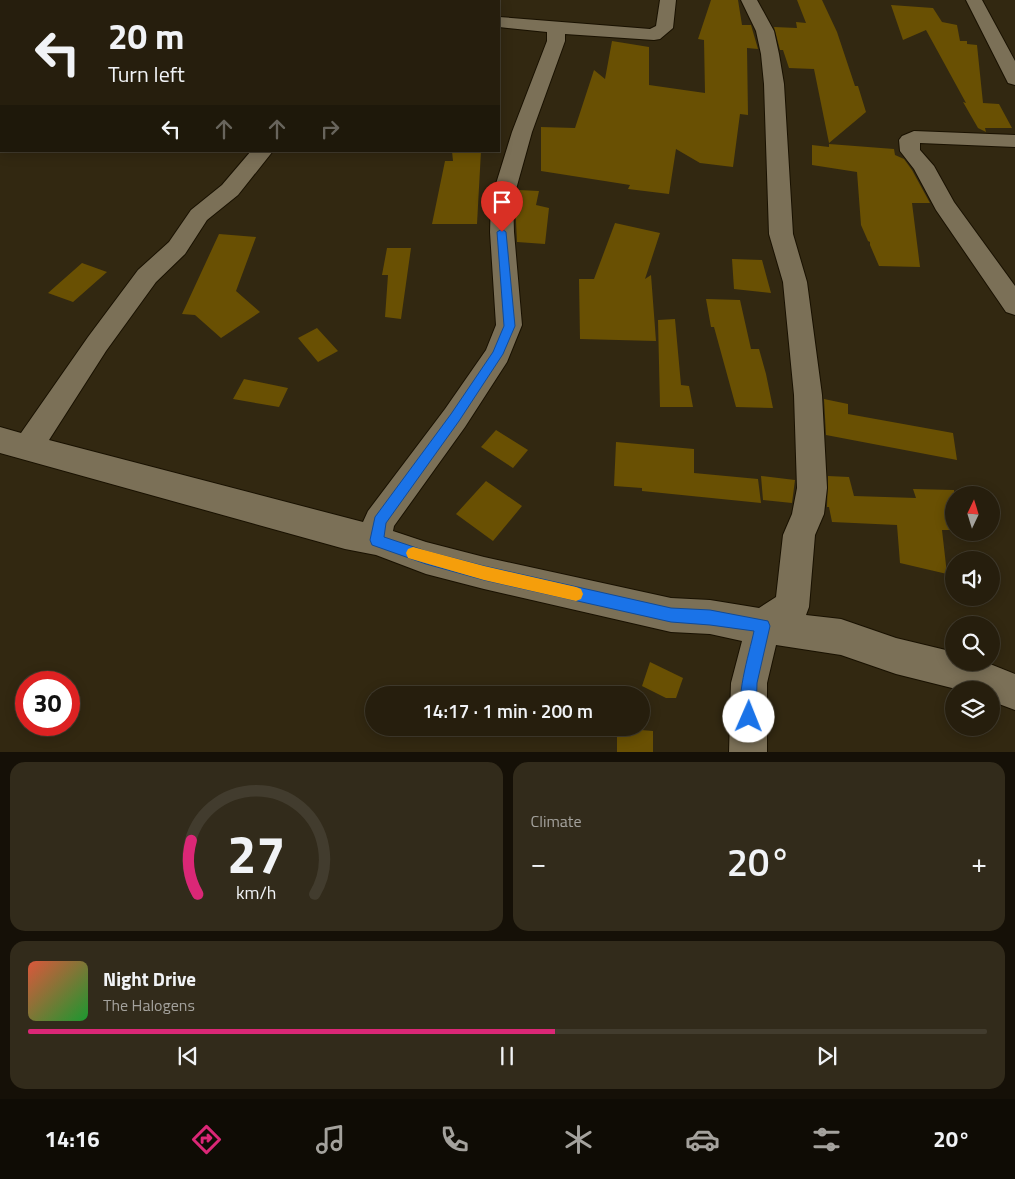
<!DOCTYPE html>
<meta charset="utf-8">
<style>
:root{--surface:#261e0d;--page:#322b1b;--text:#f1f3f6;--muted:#a4a29d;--line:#423c2e;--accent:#db2777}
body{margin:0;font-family:"Titillium Web",sans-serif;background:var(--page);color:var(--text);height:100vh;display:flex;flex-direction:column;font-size:19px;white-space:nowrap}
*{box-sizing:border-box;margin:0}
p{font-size:16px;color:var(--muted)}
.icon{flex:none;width:28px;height:28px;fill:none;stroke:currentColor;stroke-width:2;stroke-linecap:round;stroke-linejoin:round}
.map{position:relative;height:752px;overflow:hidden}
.side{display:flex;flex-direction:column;gap:10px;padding:10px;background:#151007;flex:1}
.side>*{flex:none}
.banner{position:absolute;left:0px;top:0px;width:500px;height:152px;box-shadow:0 2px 12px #0003,0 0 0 1px var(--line);background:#261e0d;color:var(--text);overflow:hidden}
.needle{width:32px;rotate:4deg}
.tools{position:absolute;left:945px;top:486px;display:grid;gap:10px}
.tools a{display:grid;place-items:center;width:55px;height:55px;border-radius:50%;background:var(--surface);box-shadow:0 2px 12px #0003,0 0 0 1px var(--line);font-size:25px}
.speed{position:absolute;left:15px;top:671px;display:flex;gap:10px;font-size:25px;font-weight:700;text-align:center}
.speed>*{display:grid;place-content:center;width:65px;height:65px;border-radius:50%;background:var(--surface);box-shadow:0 2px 12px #0003,0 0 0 1px var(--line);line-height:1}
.speed .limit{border:8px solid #d22;background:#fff;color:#111}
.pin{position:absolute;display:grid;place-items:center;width:42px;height:42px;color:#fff;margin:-51px -21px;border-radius:50% 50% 50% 0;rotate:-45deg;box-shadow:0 0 5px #0007}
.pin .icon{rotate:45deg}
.me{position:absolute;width:55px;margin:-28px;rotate:1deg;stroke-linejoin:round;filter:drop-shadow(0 0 4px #0008)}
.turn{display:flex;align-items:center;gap:18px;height:105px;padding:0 25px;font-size:22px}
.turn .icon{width:65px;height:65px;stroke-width:2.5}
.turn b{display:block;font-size:35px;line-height:42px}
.lanes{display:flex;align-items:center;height:48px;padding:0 25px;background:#0003;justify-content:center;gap:25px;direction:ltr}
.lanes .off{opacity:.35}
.big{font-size:38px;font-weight:600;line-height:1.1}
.side .card{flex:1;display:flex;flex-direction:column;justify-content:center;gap:8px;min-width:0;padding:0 18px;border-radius:15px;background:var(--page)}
.side .dial{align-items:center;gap:0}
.dial svg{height:130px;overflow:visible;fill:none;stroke:var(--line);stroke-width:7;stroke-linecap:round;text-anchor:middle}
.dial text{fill:var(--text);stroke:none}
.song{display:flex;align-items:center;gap:15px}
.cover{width:60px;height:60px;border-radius:8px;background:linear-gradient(135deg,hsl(10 70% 55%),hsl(130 70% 35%))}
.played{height:5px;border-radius:2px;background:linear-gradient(90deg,var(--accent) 55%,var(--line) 55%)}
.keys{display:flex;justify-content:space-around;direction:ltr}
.heat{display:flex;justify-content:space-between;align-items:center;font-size:28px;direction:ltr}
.side .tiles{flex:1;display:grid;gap:10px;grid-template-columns:1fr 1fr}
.card:last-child{grid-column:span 2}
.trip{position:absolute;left:365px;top:686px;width:285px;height:50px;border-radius:25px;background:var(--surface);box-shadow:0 2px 12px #0003,0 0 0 1px var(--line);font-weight:600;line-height:50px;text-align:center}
.tabs{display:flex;height:80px;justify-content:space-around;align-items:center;background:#0f0c05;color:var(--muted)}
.tabs .icon{width:35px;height:35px}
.tabs .on{color:var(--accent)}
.tabs b{font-size:22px;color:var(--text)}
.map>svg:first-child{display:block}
</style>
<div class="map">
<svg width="1015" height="752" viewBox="0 0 1015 752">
<rect width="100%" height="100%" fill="#322811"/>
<!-- building -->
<path fill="#695003" d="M711,0H738L742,25H751L758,49L747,48L748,115L740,114L733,167L700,163L676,149L669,194L628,189L630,185L541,171V127L575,128L594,70L605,79L612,41L649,47V85L705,93L704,40L698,39Z
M797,0H822L837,32L855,86H858L866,112L829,143L814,69L789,68L783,50H780L774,27L797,28L796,22L806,23Z
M891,5L933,8L942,22L957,25L960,41H967V44L977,45L983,103L999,104L1012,128H985L986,132L978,128L963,102L966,103L926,30L903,40Z
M829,144L894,149L895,155L904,159L912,170L930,203H912L920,267L879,266L870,245V242L868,241L861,225L857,172L812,165V145L829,147Z
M452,151H481L477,224H432L445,161H453Z
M518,190L539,191L536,205L549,208L545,244L517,242L515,200Z
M615,223L660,233L645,279L651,275L656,341L580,339L579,279H594Z
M219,234L256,237L236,291L260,312L221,338L195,315L182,314Z
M387,248H411L401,319L385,317L388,275H382Z
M732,259L762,260L771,293L734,289Z
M82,263L107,272L73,302L48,293Z
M706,299L740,300L751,349H759L766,374L773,408L736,407L714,327H711Z
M675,319L681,385L689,386L693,407H660L658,320Z
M317,328L338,351L318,362L298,338Z
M244,379L288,388L279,407L233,399Z
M824,399L848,404V414L953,433L957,460L826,435Z
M496,430L528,450L513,468L481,447Z
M616,442L694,449V473L758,479L761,503L642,491V488L614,486Z
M761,476L795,480L792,503L763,500Z
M828,476L849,477L854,496L916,498L913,489L954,490V530H942L947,574L900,563L897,525L832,522L829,507H827Z
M486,481L522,506L493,541L456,514Z
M650,662L683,678L676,698H666L642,686Z
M617,728L653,731V752H617Z"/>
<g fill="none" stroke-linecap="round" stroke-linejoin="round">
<!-- minor casing -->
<g stroke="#191100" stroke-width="2">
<path id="minor" d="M334,0H358V1H335Z
M660,0H676L673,28L660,39L654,40L565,34V41L532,132L513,200L514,232L522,325L507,362L465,427L394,526L393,531L426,542L484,557L671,598L710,600L759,608L776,597L783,535L792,514L797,488L794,395L783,282L769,234L764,84L761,54L756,31L741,0H757L774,31L779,54L784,84L793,234L807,282L822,395L827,488L824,514L815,535L809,607L806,615L841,619L896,638L954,652V662H985L1015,674V710L991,701V690H960L896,674L841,655L776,645L767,683V752H729L731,683L742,641L710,634L671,632L484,589L426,574L376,555L345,549L0,453V427L21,433L88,337L138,270L169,242L191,210L222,185L251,151H273L238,195L207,220L185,254L156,282L106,351L49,440L363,522L368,511L445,409L486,350L496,325L490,232L491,200L512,132L547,41V32L499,27V17L650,29L656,26Z
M966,0H982L1015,61V85L1008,83L1006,79Z
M0,69H1V81H0Z
M914,131L1015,135V147L920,143V150L934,166L954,202L1015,286V315L1006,312L936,210L914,169L900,151L899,140L902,136Z"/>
</g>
<!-- minor -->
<use href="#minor" fill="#7b7057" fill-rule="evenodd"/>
</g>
<!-- route -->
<path fill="#1a73e8" stroke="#114b97" d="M502,229L506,232L515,326L503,354L459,421L386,523L384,537L426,551L484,566L671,608L710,610L768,621L770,626L757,683L756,717L754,723L749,725L743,723C734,700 749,655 754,631L710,625L671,622L484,580L426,564L372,545L370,540L375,517L451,414L493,352L504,326L497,232Z"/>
<!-- slow -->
<path fill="#f59e0b" d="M413,547L484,566L576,587L581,589L583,594L581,599L576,601L484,580L408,558L406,553L408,549Z"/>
</svg>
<div class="tools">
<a><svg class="needle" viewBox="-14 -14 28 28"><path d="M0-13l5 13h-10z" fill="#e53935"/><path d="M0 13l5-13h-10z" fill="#a4a29d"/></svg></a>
<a><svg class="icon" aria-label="sound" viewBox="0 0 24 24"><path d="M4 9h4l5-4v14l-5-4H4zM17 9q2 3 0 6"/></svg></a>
<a><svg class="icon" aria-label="search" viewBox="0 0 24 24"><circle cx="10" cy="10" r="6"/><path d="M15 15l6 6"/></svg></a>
<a><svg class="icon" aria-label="layers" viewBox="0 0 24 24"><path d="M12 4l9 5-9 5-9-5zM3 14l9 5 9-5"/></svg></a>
</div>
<div class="speed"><div class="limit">30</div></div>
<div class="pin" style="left:502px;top:232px;background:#d93025"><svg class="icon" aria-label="arrive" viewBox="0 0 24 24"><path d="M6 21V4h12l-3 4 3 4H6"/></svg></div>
<svg class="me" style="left:749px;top:717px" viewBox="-20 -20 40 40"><circle r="19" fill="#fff"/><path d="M0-13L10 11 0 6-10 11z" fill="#1a73e8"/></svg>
<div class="trip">14:17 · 1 min · 200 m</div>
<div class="banner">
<div class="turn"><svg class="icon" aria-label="left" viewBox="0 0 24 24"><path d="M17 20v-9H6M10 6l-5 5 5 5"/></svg><div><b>20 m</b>Turn left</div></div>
<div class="lanes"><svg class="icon" aria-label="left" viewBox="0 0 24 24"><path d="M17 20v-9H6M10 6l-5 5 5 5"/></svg><svg class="icon off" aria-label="ahead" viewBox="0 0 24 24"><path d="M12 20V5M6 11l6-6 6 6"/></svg><svg class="icon off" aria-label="ahead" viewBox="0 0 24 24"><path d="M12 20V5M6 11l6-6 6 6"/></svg><svg class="icon off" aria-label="right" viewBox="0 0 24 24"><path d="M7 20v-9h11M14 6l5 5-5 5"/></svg></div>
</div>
</div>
<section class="side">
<div class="tiles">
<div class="card dial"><svg viewBox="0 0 100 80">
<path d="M14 69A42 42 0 1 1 86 69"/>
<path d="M14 69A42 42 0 0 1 10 36" stroke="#db2777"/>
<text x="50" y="56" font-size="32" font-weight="700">27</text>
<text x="50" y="72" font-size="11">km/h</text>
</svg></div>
<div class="card"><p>Climate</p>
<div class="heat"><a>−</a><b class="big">20°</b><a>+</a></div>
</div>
<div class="card">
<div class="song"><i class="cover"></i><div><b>Night Drive</b><p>The Halogens</p></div></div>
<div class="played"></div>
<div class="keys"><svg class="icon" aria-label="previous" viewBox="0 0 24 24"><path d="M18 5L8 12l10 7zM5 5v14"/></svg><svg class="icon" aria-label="pause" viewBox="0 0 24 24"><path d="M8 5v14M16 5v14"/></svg><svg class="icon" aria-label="next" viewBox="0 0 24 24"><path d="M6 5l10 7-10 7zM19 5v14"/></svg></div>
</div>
</div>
</section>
<nav class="tabs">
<b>14:16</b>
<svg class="icon on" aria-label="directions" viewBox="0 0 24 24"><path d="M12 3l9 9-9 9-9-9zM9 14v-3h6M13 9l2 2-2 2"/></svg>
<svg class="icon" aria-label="music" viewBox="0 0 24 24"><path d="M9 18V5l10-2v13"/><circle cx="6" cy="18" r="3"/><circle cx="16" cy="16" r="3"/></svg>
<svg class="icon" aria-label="phone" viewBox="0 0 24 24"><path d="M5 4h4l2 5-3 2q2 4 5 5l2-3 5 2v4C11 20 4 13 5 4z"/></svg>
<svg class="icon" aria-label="climate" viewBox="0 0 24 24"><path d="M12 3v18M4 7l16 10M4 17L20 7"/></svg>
<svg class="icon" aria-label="car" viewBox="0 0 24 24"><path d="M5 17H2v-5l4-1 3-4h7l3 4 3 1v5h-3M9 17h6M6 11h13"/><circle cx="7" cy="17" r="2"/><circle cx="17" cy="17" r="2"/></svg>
<svg class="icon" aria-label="filters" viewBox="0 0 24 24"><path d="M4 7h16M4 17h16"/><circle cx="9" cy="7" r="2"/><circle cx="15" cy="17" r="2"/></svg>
<b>20°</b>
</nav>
